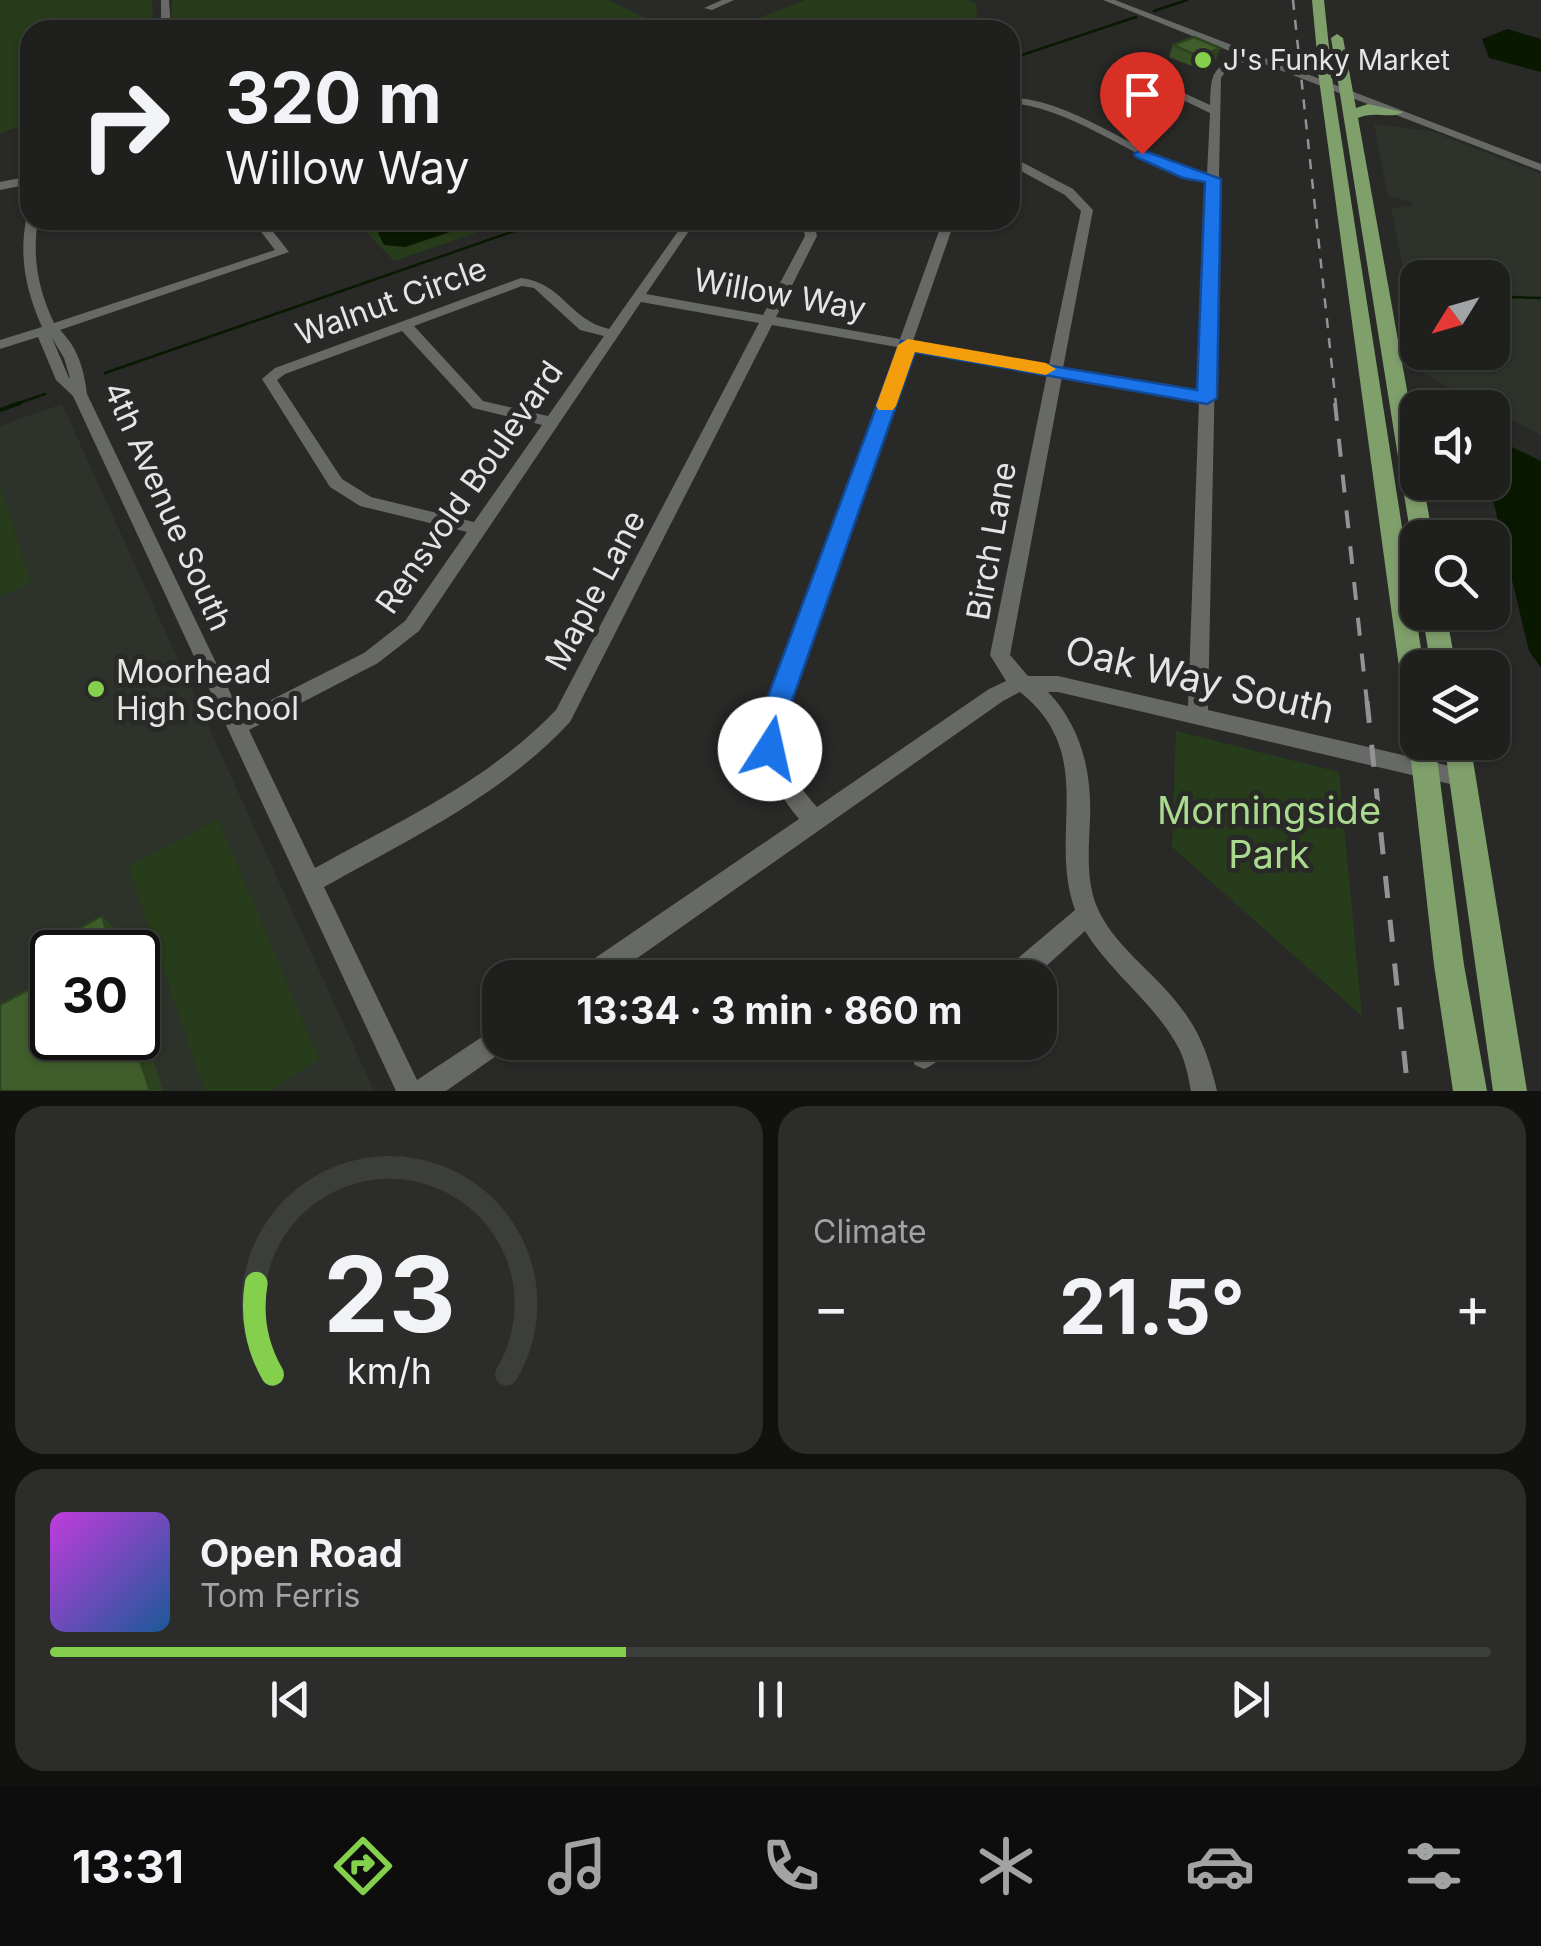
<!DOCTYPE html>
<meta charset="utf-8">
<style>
:root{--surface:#1f201e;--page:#2c2d2b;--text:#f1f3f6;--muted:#a1a3a4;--line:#3c3e3c;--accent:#84d04d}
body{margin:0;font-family:Inter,sans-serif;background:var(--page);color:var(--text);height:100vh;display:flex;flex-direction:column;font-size:38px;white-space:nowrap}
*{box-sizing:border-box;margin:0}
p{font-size:32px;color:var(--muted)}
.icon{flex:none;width:55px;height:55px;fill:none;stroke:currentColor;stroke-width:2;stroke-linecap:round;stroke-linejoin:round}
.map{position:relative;height:1091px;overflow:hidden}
.sheet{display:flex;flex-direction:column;gap:15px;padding:15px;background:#111210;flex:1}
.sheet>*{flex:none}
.top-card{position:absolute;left:20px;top:20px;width:1000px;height:210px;border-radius:30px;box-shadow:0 2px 8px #0004,0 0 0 2px var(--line);background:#1f201e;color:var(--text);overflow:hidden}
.needle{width:65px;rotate:233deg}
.fabs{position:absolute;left:1400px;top:260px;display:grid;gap:20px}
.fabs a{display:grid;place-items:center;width:110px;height:110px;border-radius:20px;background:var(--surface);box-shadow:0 2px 8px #0004,0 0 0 2px var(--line);font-size:50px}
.speed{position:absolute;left:30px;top:930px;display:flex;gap:20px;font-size:50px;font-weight:700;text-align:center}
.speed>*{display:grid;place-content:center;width:130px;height:130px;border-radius:50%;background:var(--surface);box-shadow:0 2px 8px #0004,0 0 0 2px var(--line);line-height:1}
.speed .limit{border:5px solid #111;border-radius:15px;background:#fff;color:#111}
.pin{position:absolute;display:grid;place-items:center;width:85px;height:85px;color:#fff;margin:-102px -42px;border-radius:50% 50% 50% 0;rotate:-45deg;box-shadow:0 0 10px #0007}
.pin .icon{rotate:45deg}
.me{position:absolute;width:110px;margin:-55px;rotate:10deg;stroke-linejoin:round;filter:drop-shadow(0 0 8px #0008)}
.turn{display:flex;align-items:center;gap:35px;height:210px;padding:0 40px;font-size:45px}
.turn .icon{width:130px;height:130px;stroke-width:2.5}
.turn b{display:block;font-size:70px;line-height:85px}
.big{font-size:75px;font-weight:700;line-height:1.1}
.sheet .tile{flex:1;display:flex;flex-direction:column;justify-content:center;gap:15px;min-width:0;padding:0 35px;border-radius:30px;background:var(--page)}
.sheet .dial{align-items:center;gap:0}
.dial svg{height:260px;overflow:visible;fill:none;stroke:var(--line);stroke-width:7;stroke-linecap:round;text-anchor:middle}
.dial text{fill:var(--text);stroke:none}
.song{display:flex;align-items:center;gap:30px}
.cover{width:120px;height:120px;border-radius:15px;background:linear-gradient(135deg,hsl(290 70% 55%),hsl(210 70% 35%))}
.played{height:10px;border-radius:5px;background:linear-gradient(90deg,var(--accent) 40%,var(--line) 40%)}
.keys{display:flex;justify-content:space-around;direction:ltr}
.heat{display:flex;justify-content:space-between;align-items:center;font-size:55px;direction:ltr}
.sheet .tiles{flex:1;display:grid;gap:15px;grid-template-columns:1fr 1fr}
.tile:last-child{grid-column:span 2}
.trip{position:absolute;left:482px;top:960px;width:575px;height:100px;border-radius:30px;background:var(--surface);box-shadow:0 2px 8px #0004,0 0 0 2px var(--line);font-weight:700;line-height:100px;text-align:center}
.tab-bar{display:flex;height:160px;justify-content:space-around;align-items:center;background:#0c0d0c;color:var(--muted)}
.tab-bar .icon{width:70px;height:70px}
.tab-bar .selected{color:var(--accent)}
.tab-bar b{font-size:45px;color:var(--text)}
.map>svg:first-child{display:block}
</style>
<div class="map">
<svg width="1541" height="1091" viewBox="0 0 1541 1091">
<rect width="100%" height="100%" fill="#292a28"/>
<!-- built -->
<path fill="#2d322b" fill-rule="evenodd" d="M1374,124L1431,131L1541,174V435L1424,374L1420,353L1492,352V278H1418L1417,341L1391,208L1413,206L1412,202L1388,196Z
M62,404L374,1091H0V426ZM52,952H138V1038H52Z"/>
<!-- green -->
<path fill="#273c1a" d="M0,0H152L153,30H30V123L0,133Z
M172,0H609L651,21L684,30H172Z
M805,0H969L976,3L978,30H728Z
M355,220H513L394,261Z
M0,486L31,583L0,596Z
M1176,731L1339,772L1362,1016L1172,847Z
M218,819L319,1059L270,1091H205L128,867Z"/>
<!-- water -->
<path fill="#091801" d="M1507,29L1541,39V72L1489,58L1482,39Z
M399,220H486L405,247L384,245L378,233Z
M1493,438L1541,461V668L1529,651L1489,483L1492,482Z"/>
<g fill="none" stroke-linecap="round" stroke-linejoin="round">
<!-- stream-far1 -->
<path stroke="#091801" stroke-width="2.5" d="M1154,11L1187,0
M1010,59L1136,17
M1509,345L1498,307L1512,297L1541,298
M105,373L546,220
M13,405L45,394"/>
<!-- stream -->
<path stroke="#091801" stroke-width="4" d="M0,410L20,403"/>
<!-- minor -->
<path fill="#676966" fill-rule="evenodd" d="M161,0H169L171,30H161Z
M722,0H734L712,10L704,8Z
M1103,0H1115L1541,164V171L1251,59L1227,69L1221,78L1208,710L1463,769L1470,771L1474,778L1470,785L1463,787L1058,692H1048C1081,726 1092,772 1090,819C1089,846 1086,875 1095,902C1111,945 1155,972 1181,1008C1201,1033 1210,1061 1217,1091H1191C1188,1075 1185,1059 1177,1045C1153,1002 1111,973 1085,931L1033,978H1002L1005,969L1075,910C1047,833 1099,755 1020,692L1003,701L609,978H576L579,969L799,819C772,787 760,757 764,715L897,347L772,325L570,722C501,796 411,838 324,887L417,1080L500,1025V1042H511L509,1047L446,1091H396L73,396L56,380L38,337L0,349V340L42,327C26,291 19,258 26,220L30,217V220H38C32,257 38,289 54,323L275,250L252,220H264L289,252L60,330C78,348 84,369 87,394L241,715L364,653L405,621L467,532L360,506L330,487L262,379L275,368L521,278C563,283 568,319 609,329L686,220H701L691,228L646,294L763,315L805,236L801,220H813L817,236L776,317L900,339L943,220H955L913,341L1049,365L1081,211L1065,195L1010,165V157L1014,158L1073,189L1093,210L1063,368L1200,392L1207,181C1139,165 1076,108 1010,103V97C1082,102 1138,158 1207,174L1210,113L1125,72L1134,70L1210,105C1211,72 1212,68 1242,56ZM522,286L534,288L580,330L604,336L548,416L483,401L414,326ZM641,302L759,323L556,710C488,781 400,821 315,868L249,730L378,663L419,631ZM402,331L473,408L542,425L474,522L371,497L342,479L277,380L285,374ZM52,338L64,358L70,378H69ZM910,350L1047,374L990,655L1006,681L989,689L817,807C789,776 781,757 784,715ZM1062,377L1199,401L1188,706L1058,676H1028L1010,655Z
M30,176V184L0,190V182Z
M920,1042H951C946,1055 936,1064 924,1069L915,1065L911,1056Z"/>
<!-- major -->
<path fill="#7f9f6b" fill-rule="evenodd" d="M1312,0H1324L1333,85L1424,668H1418V722L1409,719L1405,711L1318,72L1299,75L1293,71L1318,64Z
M1337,34L1343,38L1356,108L1368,104L1403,112C1391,120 1374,110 1358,118L1418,451V482H1423L1433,538H1418V545L1411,538L1331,38Z
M1422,612H1446L1456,668H1431Z
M1418,732V742H1435L1464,965L1487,1091H1453L1434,965L1409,742Z
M1444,742H1470L1527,1091H1493Z"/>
<!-- rail-far2 -->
<path stroke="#929392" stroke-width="2.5" stroke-dasharray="10 10" stroke-linecap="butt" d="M1293,0L1336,405"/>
<!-- rail-far1 -->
<path stroke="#929392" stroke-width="4" stroke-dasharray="18 18" stroke-linecap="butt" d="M1335,403L1367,703"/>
<!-- rail -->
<path stroke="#929392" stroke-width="5" stroke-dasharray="22 22" stroke-linecap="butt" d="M1367,701L1408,1091"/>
</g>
<!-- wall -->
<path fill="#375126" d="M1173,45L1220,48L1216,59L1197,68L1169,57Z"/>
<!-- shaded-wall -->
<path fill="#2d421f" d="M1220,48L1216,59L1197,68L1200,57Z
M102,916L118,931L125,952H108Z
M138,1009L163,1091H150L133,1038H138Z"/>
<!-- building -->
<path fill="#405e2c" stroke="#2d421f" stroke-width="2.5" d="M1194,37L1220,48L1200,57L1173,45Z
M102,916L111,947L107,950L108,952H52V1038H133L150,1091H0V1005L37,985L30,955Z"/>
<!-- route -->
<path fill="#1a73e8" stroke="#114b97" stroke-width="2.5" d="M1142,150L1221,179L1217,398L1207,404L915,352L787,715L780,757H761L757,749L761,715L901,341L1197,390L1205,182L1183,178L1136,157L1134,154Z"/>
<!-- slow -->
<path fill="#f59e0b" d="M908,339L1046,363L1056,369L1046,375L915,352L896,406L893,410H879L876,406L898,345Z"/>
<!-- markers -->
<g fill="#84d04d" stroke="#292a28" stroke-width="4">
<circle cx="1203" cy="60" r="10"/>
<circle cx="96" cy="689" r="10"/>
</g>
<g text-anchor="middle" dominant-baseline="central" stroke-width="10" stroke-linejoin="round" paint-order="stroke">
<!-- far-poi labels -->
<g font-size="28" fill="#e4e5e4" stroke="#292a28" text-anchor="start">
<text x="1223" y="60">J's Funky Market</text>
</g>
<!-- street labels -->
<g font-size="32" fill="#e4e5e4" stroke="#292a28">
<text transform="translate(780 294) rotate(10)">Willow Way</text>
<text transform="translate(391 301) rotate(-20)">Walnut Circle</text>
<text transform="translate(469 487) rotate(-55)">Rensvold Boulevard</text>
<text transform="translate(168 506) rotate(66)">4th Avenue South</text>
<text transform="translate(991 541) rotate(-80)">Birch Lane</text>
<text transform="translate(595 590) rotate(-62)">Maple Lane</text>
</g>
<!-- poi labels -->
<g font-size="32" fill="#e4e5e4" stroke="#292a28" text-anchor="start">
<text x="116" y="671">Moorhead<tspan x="116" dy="37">High School</tspan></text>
</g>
<!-- near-street labels -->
<g font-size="38" fill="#e4e5e4" stroke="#292a28">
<text transform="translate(1200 679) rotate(13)">Oak Way South</text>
</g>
<!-- near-park labels -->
<g font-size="38" fill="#aada8d" stroke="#292a28">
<text x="1269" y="810">Morningside<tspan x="1269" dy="44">Park</tspan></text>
</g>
</g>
</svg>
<div class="fabs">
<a><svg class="needle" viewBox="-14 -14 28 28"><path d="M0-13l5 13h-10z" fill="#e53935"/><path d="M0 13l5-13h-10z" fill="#a1a3a4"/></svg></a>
<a><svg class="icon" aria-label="sound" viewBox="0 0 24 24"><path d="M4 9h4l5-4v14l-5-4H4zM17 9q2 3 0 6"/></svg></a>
<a><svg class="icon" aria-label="search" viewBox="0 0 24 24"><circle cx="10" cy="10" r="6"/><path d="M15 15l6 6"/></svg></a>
<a><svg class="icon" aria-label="layers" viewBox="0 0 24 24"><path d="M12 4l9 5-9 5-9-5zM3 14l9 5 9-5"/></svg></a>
</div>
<div class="speed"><div class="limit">30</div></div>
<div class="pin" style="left:1142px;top:154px;background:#d93025"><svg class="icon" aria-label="arrive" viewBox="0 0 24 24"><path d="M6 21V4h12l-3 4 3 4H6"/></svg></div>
<svg class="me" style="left:770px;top:749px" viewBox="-20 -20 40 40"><circle r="19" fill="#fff"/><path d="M0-13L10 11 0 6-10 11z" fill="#1a73e8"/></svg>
<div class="trip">13:34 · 3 min · 860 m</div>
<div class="top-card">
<div class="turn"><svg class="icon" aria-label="right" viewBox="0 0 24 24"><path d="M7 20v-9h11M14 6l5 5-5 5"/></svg><div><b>320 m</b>Willow Way</div></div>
</div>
</div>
<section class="sheet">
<div class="tiles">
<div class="tile dial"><svg viewBox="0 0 100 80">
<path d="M14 69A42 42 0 1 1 86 69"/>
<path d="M14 69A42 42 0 0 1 9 41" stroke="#84d04d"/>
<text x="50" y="56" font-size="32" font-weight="700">23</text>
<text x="50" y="72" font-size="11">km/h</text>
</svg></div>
<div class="tile"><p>Climate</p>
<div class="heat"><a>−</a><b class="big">21.5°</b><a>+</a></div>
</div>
<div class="tile">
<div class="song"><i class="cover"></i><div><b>Open Road</b><p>Tom Ferris</p></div></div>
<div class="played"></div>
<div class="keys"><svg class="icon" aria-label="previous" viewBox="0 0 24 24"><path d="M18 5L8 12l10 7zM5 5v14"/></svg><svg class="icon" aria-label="pause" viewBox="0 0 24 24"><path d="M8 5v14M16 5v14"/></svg><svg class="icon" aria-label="next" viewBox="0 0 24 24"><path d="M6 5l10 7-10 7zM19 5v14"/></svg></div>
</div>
</div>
</section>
<nav class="tab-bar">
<b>13:31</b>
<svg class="icon selected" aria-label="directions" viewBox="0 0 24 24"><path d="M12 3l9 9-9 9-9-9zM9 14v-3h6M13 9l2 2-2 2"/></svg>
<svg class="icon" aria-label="music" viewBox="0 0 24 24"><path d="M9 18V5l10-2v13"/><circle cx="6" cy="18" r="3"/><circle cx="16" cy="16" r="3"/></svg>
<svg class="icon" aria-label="phone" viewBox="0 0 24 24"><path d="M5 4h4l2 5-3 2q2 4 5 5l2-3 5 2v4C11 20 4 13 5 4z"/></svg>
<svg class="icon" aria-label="climate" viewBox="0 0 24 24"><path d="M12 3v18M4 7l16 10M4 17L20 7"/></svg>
<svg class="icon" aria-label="car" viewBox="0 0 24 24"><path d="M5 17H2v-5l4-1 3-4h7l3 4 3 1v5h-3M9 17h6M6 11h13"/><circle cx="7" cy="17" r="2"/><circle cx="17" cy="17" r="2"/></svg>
<svg class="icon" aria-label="filters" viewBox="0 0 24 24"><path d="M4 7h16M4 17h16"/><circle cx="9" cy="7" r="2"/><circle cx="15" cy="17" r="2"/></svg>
</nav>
